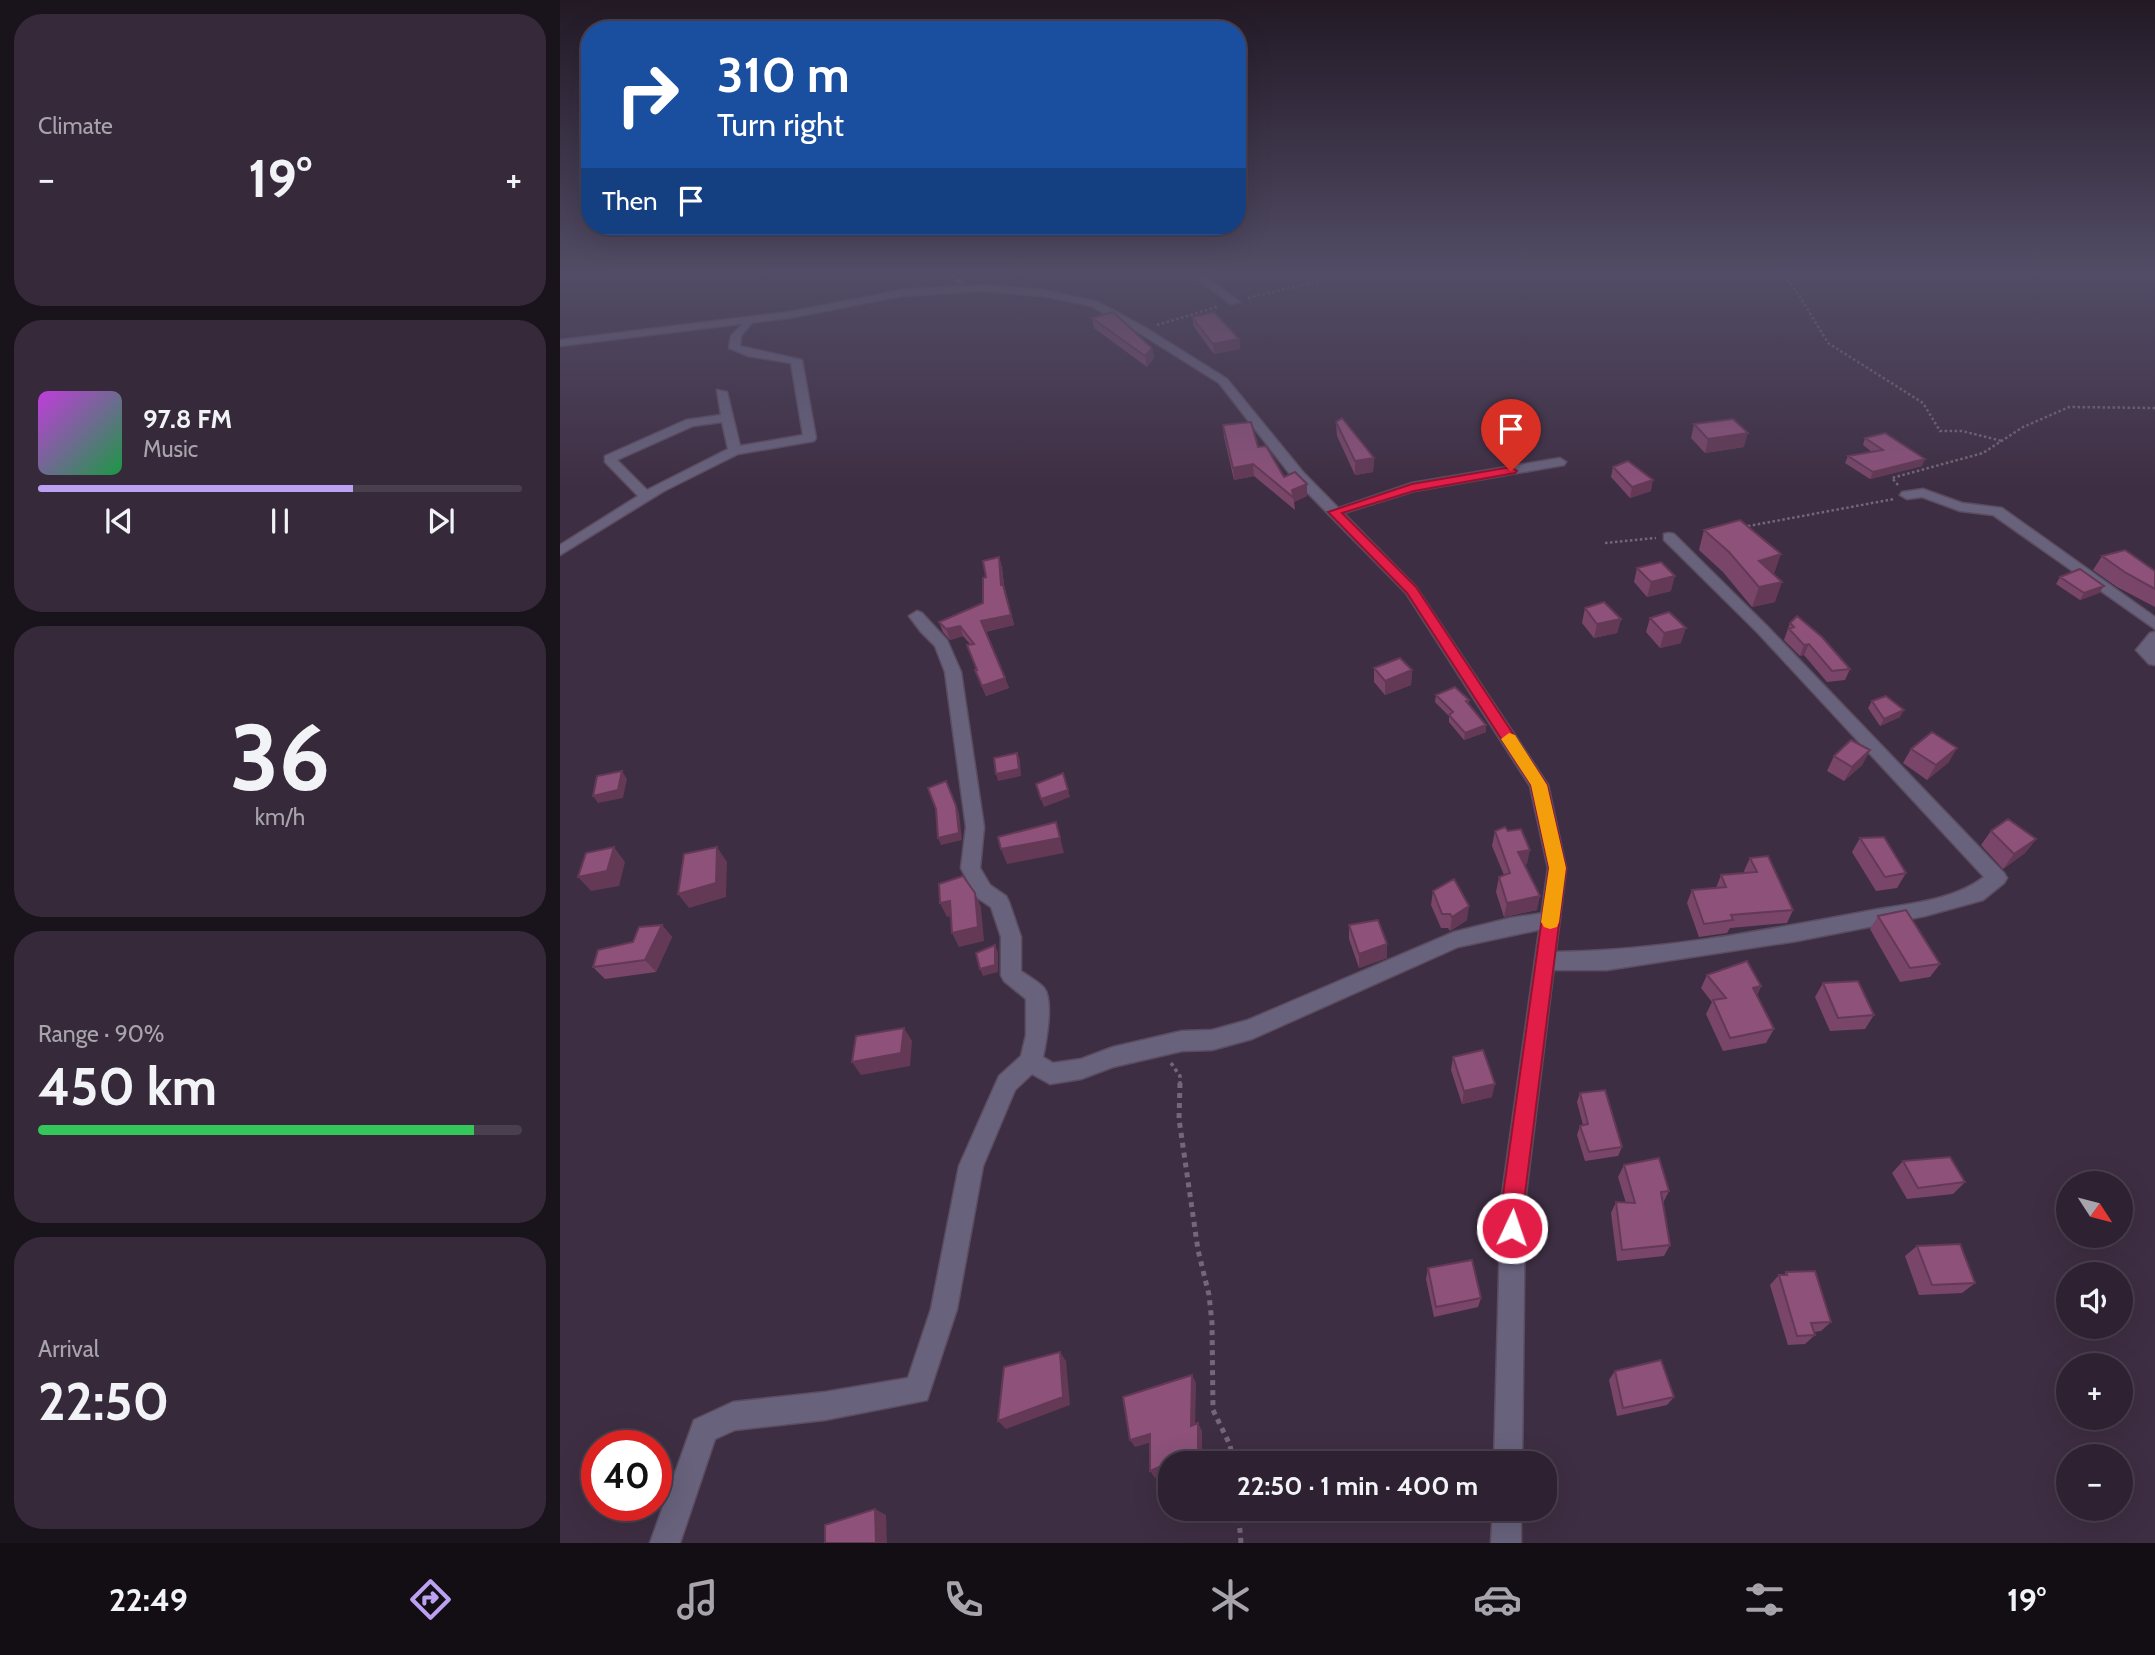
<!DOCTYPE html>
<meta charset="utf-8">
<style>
:root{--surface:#2e2232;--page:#362a3a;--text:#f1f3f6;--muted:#a7a4ac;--line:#493f4d;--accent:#bca0f2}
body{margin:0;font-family:Cabin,sans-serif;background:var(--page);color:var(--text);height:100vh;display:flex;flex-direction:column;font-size:26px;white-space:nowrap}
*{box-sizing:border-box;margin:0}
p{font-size:23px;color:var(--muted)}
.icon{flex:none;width:38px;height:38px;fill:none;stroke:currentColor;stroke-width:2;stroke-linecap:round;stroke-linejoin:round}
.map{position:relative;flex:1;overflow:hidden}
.details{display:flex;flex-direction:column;gap:14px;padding:14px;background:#19131c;width:560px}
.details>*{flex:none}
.banner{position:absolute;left:21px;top:21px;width:665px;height:214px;border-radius:28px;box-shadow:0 7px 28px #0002,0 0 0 2px var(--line);background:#1a4fa0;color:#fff;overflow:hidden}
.needle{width:46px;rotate:126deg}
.fabs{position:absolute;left:1496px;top:1171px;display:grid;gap:14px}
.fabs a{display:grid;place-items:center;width:77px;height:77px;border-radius:50%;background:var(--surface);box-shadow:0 7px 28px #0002,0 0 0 2px var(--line);font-size:35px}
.speed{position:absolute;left:21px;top:1430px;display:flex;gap:14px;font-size:35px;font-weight:700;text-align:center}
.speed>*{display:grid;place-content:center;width:91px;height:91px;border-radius:50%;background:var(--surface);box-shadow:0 7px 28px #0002,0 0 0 2px var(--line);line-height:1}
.speed .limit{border:10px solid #d22;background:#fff;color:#111}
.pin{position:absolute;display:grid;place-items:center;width:60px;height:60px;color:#fff;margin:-72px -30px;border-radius:50% 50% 50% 0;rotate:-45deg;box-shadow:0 0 7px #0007}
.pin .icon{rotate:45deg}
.me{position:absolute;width:77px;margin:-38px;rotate:3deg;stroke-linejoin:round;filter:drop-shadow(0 0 5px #0008)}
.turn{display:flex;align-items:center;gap:24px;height:147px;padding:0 21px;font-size:32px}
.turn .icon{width:91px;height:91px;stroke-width:2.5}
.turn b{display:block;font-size:49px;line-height:60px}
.then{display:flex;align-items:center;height:66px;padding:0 21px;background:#0003;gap:14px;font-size:26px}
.big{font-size:52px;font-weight:700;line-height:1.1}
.details .card{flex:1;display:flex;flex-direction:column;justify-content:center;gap:10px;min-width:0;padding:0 24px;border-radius:28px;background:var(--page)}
.details .dial{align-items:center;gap:0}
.dial b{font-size:91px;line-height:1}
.song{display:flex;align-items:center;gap:21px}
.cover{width:84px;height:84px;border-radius:10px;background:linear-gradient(135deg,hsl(290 70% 55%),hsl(140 70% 35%))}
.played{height:7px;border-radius:4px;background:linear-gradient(90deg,var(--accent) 65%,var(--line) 65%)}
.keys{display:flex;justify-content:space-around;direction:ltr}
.heat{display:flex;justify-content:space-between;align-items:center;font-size:38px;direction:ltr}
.charge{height:10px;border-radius:5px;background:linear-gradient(90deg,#34c759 90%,var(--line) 0)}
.trip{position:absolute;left:598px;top:1451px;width:399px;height:70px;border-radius:28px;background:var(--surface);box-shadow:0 7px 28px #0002,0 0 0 2px var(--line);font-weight:700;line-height:70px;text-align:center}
.tabs{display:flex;height:112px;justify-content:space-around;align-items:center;background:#120e14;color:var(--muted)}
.tabs .icon{width:49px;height:49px}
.tabs .current{color:var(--accent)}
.tabs b{font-size:32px;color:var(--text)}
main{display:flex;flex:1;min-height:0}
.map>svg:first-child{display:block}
</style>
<main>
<section class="details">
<div class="card"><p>Climate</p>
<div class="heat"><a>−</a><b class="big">19°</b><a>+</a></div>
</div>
<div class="card">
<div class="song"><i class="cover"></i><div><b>97.8 FM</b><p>Music</p></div></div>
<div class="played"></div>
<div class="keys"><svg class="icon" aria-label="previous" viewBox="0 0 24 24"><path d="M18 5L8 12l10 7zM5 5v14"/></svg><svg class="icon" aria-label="pause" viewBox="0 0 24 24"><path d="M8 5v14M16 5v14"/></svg><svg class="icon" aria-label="next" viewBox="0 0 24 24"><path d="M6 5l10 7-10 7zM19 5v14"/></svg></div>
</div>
<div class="card dial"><b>36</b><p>km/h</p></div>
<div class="card"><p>Range · 90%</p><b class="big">450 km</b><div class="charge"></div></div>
<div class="card"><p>Arrival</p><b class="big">22:50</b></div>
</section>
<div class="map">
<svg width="1595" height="1543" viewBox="0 0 1595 1543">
<rect width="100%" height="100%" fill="#3e2e43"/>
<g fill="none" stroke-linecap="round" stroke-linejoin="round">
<!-- stream -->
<path stroke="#6775b2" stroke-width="3.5" d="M392,272L396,280L403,282"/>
<!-- minor casing -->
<g stroke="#5b4c5f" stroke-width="3">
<path id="minor" d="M628,272H639L680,302L671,304Z
M189,317L194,320L181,336L180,346L242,360L256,438L254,441L178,454L104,491L0,555V545L78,496L45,462V456L126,420L161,415L157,390L167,392L180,446L243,435L231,363L188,356L169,348L171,336ZM162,422L168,449L87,490L57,460L133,426Z
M1000,458L1006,462L1004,465L854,491L774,516L767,512L852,483Z
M1363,489L1402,503L1442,508L1595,617V629L1433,515L1400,511L1362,497L1347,499L1340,495L1342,492Z
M1109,533L1114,534L1207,626L1444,873L1447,878L1444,883L1423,900L1365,916L1237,941L1047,970H985L978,967L975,961L978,955L985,952C1093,952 1202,931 1308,911C1346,904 1393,901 1424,877L1197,632L1104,540V534Z
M357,611L362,613L387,640L401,672L424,827L420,868L430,885L446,896L449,902L461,937V971C468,976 479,982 484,988C494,1000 486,1043 483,1057L493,1063L521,1059L553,1047L622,1031L652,1030L688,1020L894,932L950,918L990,912L997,914L1000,920L997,926L898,947L692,1039L652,1050L622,1051L553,1067L521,1079L490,1084L472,1074L455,1090L423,1166L397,1309L367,1400L265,1420L175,1430L155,1439L120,1543H90L134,1420L173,1402L265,1392L348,1378L371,1309L399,1166L439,1076L461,1056L466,1035V999L444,981L441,975V937L431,907L416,897L401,868L406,827L385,672L375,646L361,632L349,616Z
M1595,632V665L1589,664L1576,650L1590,633Z"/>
</g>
<!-- tertiary casing -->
<g stroke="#5b4c5f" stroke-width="3">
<path id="tertiary" d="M423,285L483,290L538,302L586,328L667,379L743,472L856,587L988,785L1006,868L965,1202L962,1463H934L941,1202L988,868L970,786L846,593L733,478L659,383L578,332L531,306L483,296L423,291L342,296L229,318L0,346V340L229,312L342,290Z
M933,1508H961V1543H931Z"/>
</g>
<!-- path-far2 -->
<path stroke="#756779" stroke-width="2.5" stroke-dasharray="2.5 2.5" stroke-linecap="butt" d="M1221,272L1239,295L1268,343L1363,403L1380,431H1402L1442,441
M688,298L759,281L781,272
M597,325L657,307
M1338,485L1332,478L1423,453L1463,427L1509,407L1595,408
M1183,527L1334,499
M1045,543L1096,538"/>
<!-- path-far1 -->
<path stroke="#756779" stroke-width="3.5" stroke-dasharray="3.5 3.5" stroke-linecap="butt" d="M611,1063L620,1076V1085"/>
<!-- path -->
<path stroke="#756779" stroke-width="5" stroke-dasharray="5 5" stroke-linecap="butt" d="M620,1083L619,1119L638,1250L649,1295L652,1323L653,1410L670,1445L673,1463
M678,1508L681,1543"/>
<!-- minor -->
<use href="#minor" fill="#68627d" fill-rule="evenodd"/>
<!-- tertiary -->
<use href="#tertiary" fill="#68627d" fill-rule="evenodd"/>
</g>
<!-- wall -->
<path fill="#794669" d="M632,317L679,339L680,349L654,354L634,327Z
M532,318L592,348L594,358L587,367L534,328Z
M776,422L814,458L813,472L795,475L777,436Z
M1134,424L1184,447L1145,453L1131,438Z
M663,425L698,447L724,477L747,496L734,502L735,510L694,476L674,480L664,437Z
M1305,438L1362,466L1310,479L1285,463L1288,456L1312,452L1303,445Z
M1053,467L1091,491L1070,498L1051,477Z
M1144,530L1214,574L1215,602L1192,607L1163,572L1139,550Z
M1542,556L1595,571V607L1557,587L1533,570Z
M439,557L442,568L444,585L454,625L425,632L449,688L426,696L415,670H417L410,644L403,636L390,640L383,632L379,622L423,603L426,577Z
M1077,568L1111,591L1087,597L1074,582Z
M1500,577L1544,586L1539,593L1520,600L1496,584Z
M1025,608L1061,619L1057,633L1034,638L1022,623Z
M1090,618L1121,643L1100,648L1086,632Z
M1230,623L1290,669L1285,680L1267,682L1244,655L1240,656L1224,640Z
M814,668L852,670L851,685L825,695L814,682Z
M876,695L909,700L908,704L926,732L904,740L889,722V716L875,702Z
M1312,701L1340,717L1320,726L1308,708Z
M1351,749L1389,762L1367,780L1343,763Z
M1310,750L1302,765L1284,781L1267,771L1274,756Z
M935,831L967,864L964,865L977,910L944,917L936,892L939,877L944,875L932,846Z
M1431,831L1476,839L1465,853L1443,869L1421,845Z
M1300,838L1346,873L1337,888L1316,891L1292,852Z
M1190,858L1233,910L1227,923L1170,928L1167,933L1139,937L1127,903L1132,890L1156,888L1161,875L1185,873L1184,871Z
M873,891L907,920L890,931L888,928H881L871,905Z
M1318,916L1380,964L1370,977L1340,982L1310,929Z
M102,925L112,937L96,972L45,979L33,967Z
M789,925L827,958L799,968L789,939Z
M1147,975L1201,986L1197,995L1214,1029L1206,1043L1163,1051L1146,1014L1152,1002L1141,988Z
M1263,983L1314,1015L1305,1029L1270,1031L1255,997Z
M893,1057L932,1097L902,1104L891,1070Z
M1020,1093L1062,1147L1058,1156L1025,1161L1017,1135L1020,1126L1023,1125L1017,1102Z
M1343,1161L1405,1182L1393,1194L1347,1199L1332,1173Z
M1064,1165L1109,1191L1103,1203L1110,1245L1104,1256L1057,1261L1051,1213L1056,1202L1066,1203L1058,1177Z
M1357,1246L1415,1283L1402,1293L1359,1295L1345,1256Z
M868,1268L921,1298L918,1307L874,1317L866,1279Z
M1226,1272L1271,1322L1261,1331L1254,1332L1255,1335L1245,1344L1228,1345L1210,1285L1219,1275H1224Z
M1055,1371L1114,1397L1107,1405L1057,1416L1049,1380Z"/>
<!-- shaded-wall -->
<path fill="#633955" d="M679,339L680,349L654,354L653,344Z
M592,348L594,358L587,367L585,356Z
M1188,433L1184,447L1145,453L1148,439Z
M814,458L813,472L795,475V461Z
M1365,459L1362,466L1310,479L1313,472Z
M693,464L694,476L674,480L673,468Z
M1093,480L1091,491L1070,498L1072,487Z
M747,484V496L734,502L732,490Z
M1221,554L1214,574L1199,561Z
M439,557L442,568L444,585L454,625L424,632L421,621L441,585Z
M1115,576L1111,591L1087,597L1091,582Z
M1222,582L1215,602L1192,607L1199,587Z
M1544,586L1539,593L1520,600L1524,593Z
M1061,619L1057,633L1034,638L1037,624Z
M400,626L403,636L390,640L386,629Z
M1126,628L1121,643L1100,648L1104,633Z
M1249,644L1244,655L1240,656L1244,645Z
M852,670L851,685L825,695V681Z
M445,678L449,688L426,696L422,686Z
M1344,710L1340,717L1320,726L1324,719Z
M926,725V732L904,740L905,733Z
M1397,748L1389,762L1367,780L1376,765Z
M1310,750L1302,765L1284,781L1292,767Z
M457,753L460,760L461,776L438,781L436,774Z
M62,771L67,779L63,798L38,803L33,796Z
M503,773L510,797L484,807L481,799Z
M386,781L399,813L402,840L381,845L378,838Z
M496,822L504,853L447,864L441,849Z
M1476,839L1465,853L1443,869L1454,854Z
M54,847L65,862L59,886L31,891L18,877Z
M157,847L167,862L166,897L129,908L118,894Z
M970,850L967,864L955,866L958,852Z
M415,893L421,907L424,941L399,947L392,933Z
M980,896L977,910L944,917L947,903Z
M390,901L397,915L387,917L380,903Z
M909,906L907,920L890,931L892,917Z
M102,925L112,937L96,972L85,960Z
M827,944V958L799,968V954Z
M435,945L438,952V972L423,976L420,969Z
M1201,986L1194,999L1193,988Z
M344,1028L352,1041L350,1066L301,1075L292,1062Z
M935,1084L932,1097L902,1104L904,1091Z
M500,1352L506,1361L510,1405L446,1429L438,1421Z
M632,1375L636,1383L635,1434L631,1426Z
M638,1423L642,1431V1457L629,1463H611V1471L595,1478L590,1471Z
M590,1434L595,1441L575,1447L570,1440Z
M315,1509L326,1515L327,1543H316Z"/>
<!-- building -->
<path fill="#8d517a" stroke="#633955" stroke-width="2" d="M553,312L592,348L585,356L532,318Z
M654,312L679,339L653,344L632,317Z
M782,418L814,458L795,461L776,422Z
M1173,419L1188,433L1148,439L1134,424Z
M691,422L698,447L706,446L724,477L735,472L747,484L732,490L734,498L693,464L673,468L663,425Z
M1325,433L1365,459L1313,472L1288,456L1323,450L1305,438Z
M1068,461L1093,480L1072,487L1053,467Z
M1180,520L1221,554L1199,561L1222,582L1199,587L1169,552L1144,530Z
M1565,550L1595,571V589L1566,573L1542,556Z
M439,557L441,585H443L451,615L421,621L445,678L422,686L415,670H417L407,645L414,644L400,626L386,629L379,622L423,603V578L426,577L423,561Z
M1101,562L1115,576L1091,582L1077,568Z
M1520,569L1544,586L1524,593L1500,577Z
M1044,602L1061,619L1037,624L1025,608Z
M1109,612L1126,628L1104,633L1090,618Z
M1237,616L1262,637L1290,669L1272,671L1249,644L1244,645L1229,629L1234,627L1230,623Z
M840,658L852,670L825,681L814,668Z
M895,687L909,700L906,701L926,725L905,733L889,715L893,712L876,695Z
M1326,696L1344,710L1324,719L1312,701Z
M1372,732L1397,748L1376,765L1351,749Z
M1291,740L1310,750L1292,767L1274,756Z
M457,753L459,769L436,774L434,758Z
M62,771L58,790L33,796L37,776Z
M503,773L508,790L481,799L476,784Z
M386,781L396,806L399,833L378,838L376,809L368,788Z
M1448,819L1476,839L1454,854L1431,831Z
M496,822L500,838L441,849L438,837Z
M945,827L948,831L961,829L970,850L958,852L980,896L947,903L939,877L950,873L935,831Z
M1324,837L1346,873L1325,877L1300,838Z
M54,847L47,871L18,877L26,853Z
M157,847L156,883L118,894L124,854Z
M1208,856L1233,910L1171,915L1173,920L1144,924L1132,890L1166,887L1161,875L1197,872L1190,858Z
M403,876L415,893L418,927L392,933L390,901L380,903L379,884Z
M894,879L909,906L892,917L890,914H882L873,891Z
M1346,910L1380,964L1350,968L1318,916Z
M818,920L827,944L799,954L789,925Z
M102,925L85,960L33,967L38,950L73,942L79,927Z
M435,945V965L420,969L416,953Z
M1187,961L1201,986L1193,988L1214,1029L1170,1038L1153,1000L1166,998L1147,975Z
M1298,981L1314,1015L1278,1018L1263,983Z
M344,1028L341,1053L292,1062L296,1036Z
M923,1050L935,1084L904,1091L893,1057Z
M1045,1090L1062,1147L1029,1152L1020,1126L1028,1124L1020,1093Z
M1390,1157L1405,1182L1358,1188L1343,1161Z
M1099,1158L1109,1191L1101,1192L1110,1245L1062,1250L1056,1202L1075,1203L1064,1165Z
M1400,1244L1415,1283L1372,1285L1357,1246Z
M912,1260L921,1298L876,1307L868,1268Z
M1255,1271L1271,1322L1251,1323L1255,1335L1237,1336L1219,1275H1227L1226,1272Z
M500,1352L503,1397L438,1421L444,1367Z
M1101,1360L1114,1397L1063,1408L1055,1371Z
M632,1375L631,1426L638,1423V1450L590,1471V1434L570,1440L563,1397Z
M315,1509L316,1543H265V1525Z"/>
<!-- sky -->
<linearGradient id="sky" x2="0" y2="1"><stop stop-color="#221925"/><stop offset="0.56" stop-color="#524c66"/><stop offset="1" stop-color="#524c66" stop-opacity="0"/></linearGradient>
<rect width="1595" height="488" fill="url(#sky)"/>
<!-- route -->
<path fill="#e11d48" stroke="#92132f" stroke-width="2" d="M951,467L957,471L955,473L854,491L782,513L856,587L987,785L1006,868L964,1202L963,1228L960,1236L952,1239L944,1236L941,1228L942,1202L989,868L971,785L847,593L768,512L852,484Z"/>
<!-- slow -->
<path fill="#f59e0b" d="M949,733L955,735L987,785L1006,868L999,922L997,927L990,929L984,927L981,922L989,868L971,785L941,739Z"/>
</svg>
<div class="fabs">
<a><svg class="needle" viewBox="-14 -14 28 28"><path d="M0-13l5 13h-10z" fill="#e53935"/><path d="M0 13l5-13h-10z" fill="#a7a4ac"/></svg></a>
<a><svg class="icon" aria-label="sound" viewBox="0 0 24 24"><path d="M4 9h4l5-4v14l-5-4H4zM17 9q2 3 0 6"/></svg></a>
<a>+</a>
<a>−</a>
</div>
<div class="speed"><div class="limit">40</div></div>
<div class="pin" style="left:951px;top:471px;background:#d93025"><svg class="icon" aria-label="arrive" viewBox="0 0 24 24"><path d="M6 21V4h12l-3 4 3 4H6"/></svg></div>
<svg class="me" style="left:952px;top:1228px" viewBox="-20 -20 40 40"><circle r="17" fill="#e11d48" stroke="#fff" stroke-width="3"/><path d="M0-11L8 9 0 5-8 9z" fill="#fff"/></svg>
<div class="trip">22:50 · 1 min · 400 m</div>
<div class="banner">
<div class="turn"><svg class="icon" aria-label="right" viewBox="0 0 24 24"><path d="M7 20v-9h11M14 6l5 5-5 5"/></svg><div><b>310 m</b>Turn right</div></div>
<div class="then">Then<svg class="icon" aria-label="arrive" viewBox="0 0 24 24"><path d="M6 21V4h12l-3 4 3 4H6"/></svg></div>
</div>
</div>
</main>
<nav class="tabs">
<b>22:49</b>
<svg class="icon current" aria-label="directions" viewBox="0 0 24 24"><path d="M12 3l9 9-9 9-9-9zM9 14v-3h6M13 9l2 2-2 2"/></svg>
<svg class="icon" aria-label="music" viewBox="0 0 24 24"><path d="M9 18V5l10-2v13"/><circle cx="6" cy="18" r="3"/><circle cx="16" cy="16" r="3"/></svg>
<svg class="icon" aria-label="phone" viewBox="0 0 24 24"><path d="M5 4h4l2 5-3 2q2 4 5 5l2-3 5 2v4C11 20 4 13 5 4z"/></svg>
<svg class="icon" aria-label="climate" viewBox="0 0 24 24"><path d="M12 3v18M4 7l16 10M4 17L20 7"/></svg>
<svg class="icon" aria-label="car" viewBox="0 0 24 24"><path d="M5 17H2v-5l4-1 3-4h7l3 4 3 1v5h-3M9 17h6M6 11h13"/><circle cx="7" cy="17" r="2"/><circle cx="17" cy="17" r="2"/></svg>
<svg class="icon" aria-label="filters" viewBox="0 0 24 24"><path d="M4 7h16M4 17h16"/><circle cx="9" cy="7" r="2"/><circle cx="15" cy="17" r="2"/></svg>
<b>19°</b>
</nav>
